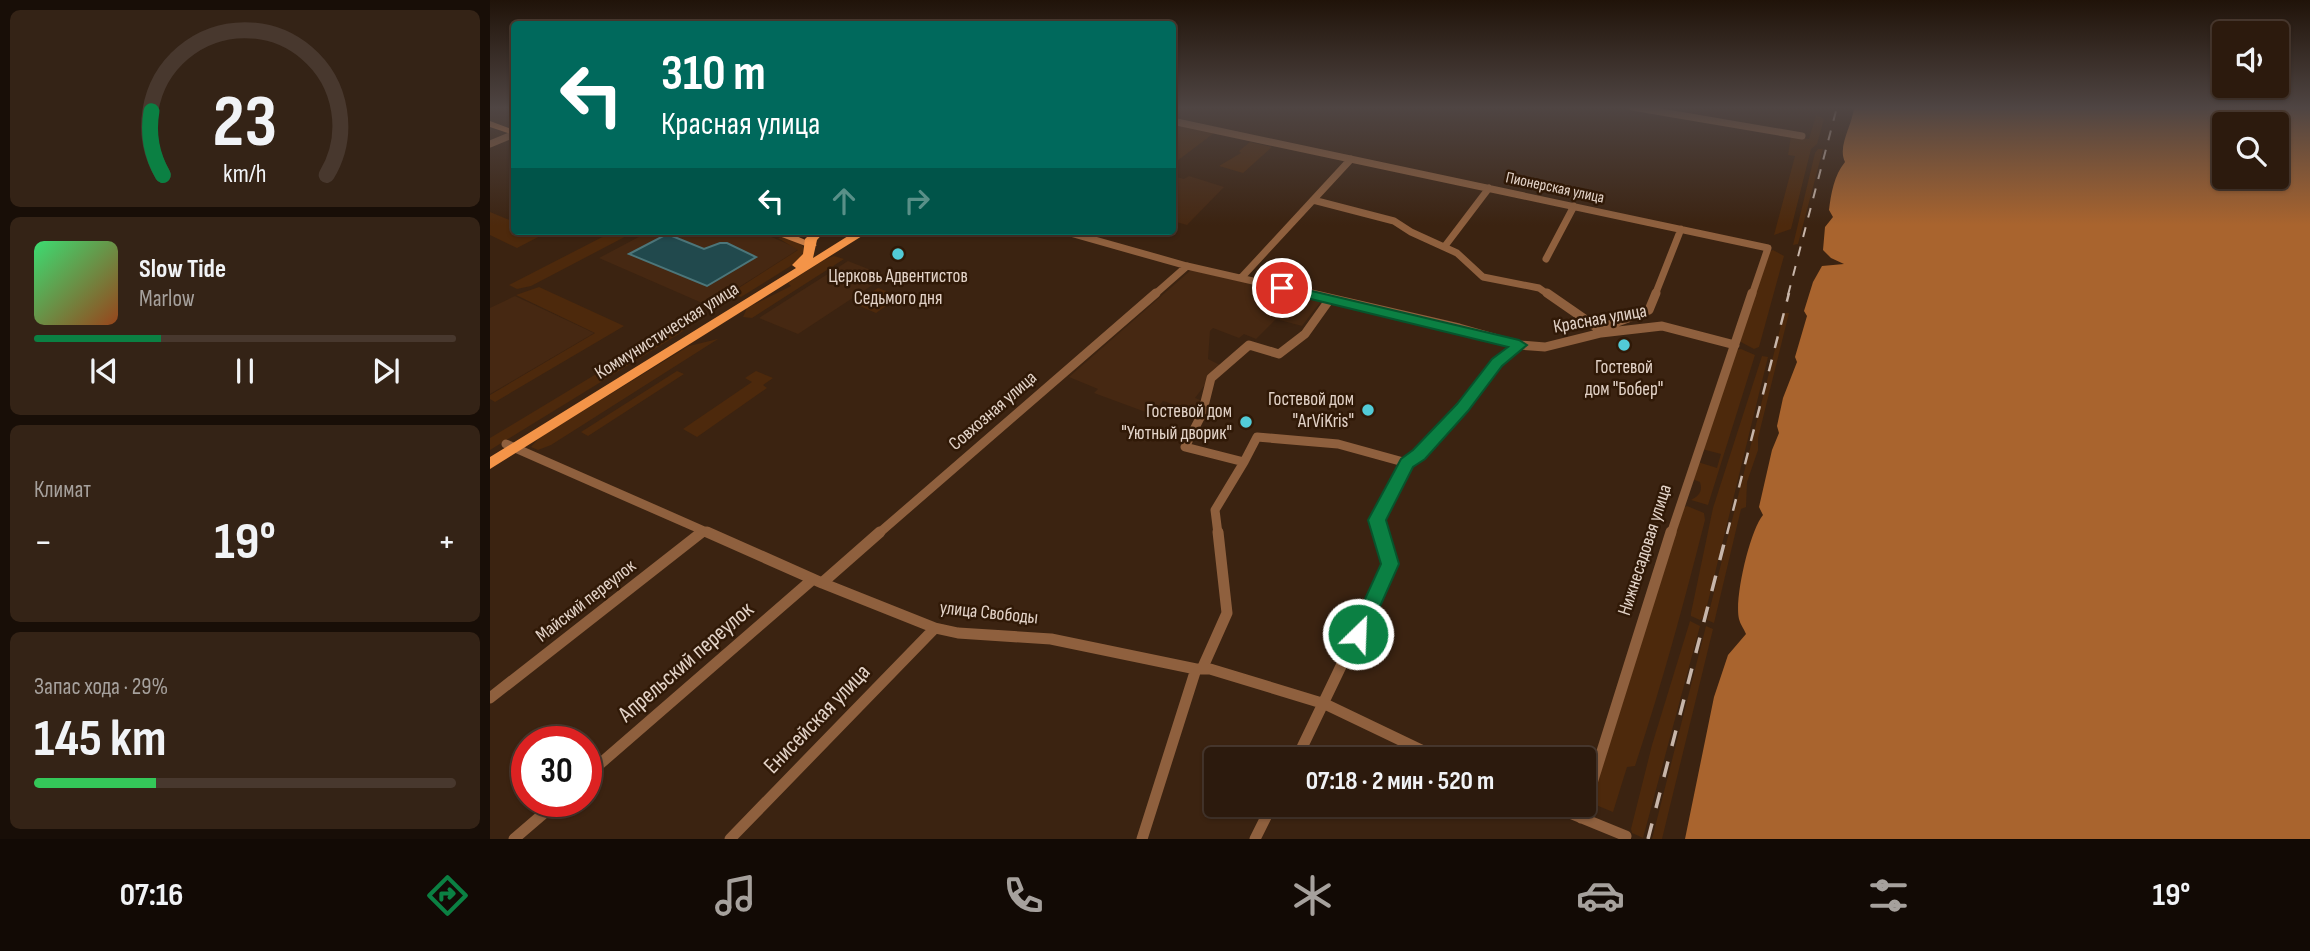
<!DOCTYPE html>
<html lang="ru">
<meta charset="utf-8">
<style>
:root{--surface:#2c1a0d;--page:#342316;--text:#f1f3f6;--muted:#a6a19d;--line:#48382e;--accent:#0b8043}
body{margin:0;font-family:"Sofia Sans Condensed",sans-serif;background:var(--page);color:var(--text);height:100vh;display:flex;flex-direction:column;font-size:26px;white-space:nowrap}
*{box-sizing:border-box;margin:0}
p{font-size:23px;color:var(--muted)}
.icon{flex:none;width:38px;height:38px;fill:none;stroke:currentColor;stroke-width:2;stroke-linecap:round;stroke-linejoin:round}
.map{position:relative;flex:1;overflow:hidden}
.drawer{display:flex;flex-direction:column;gap:10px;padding:10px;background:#180e07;width:490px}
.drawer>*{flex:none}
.banner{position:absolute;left:21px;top:21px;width:665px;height:214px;border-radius:7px;box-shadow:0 2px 5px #0004,0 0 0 2px var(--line);background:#00695c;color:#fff;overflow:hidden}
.tools{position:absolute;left:1722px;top:21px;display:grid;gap:14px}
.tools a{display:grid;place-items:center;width:77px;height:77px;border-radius:7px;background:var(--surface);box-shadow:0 2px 5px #0004,0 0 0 2px var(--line);font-size:35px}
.speed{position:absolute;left:21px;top:726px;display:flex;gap:14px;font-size:35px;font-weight:700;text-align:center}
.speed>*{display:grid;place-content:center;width:91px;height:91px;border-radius:50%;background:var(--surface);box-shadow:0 2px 5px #0004,0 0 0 2px var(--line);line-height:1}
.speed .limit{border:10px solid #d22;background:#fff;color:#111}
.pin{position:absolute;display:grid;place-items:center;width:60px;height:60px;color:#fff;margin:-30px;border:4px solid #fff;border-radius:50%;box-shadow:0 2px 7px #0007}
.me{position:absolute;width:77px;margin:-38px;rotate:24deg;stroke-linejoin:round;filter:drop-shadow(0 0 5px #0008)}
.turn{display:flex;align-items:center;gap:24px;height:147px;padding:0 35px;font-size:32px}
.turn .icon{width:91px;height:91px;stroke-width:2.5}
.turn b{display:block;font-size:49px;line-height:60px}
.lanes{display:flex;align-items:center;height:66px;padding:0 35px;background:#0003;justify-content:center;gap:35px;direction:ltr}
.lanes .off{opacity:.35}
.big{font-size:52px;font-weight:700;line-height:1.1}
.drawer .card{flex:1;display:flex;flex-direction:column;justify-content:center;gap:10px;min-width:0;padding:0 24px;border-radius:10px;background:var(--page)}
.drawer .dial{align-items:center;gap:0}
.dial svg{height:182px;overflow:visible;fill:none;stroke:var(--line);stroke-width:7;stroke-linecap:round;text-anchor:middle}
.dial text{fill:var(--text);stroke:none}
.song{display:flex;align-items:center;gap:21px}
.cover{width:84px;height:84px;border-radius:10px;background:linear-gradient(135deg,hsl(140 70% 55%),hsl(20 70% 35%))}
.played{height:7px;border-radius:4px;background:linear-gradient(90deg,var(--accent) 30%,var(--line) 30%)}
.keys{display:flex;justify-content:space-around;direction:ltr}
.heat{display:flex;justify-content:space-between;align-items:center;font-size:38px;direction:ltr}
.charge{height:10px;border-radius:5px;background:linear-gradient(90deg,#34c759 29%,var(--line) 0)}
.trip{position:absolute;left:714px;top:747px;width:392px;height:70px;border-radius:7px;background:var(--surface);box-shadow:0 2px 5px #0004,0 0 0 2px var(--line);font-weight:700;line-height:70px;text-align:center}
.tab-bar{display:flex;height:112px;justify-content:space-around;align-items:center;background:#120a05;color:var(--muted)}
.tab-bar .icon{width:49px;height:49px}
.tab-bar .on{color:var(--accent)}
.tab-bar b{font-size:32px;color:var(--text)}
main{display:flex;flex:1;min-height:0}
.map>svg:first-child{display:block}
</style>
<main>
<section class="drawer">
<div class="card dial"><svg viewBox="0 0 100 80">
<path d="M14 69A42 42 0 1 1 86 69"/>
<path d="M14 69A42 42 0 0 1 9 41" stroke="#0b8043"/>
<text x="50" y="56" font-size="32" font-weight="700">23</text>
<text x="50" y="72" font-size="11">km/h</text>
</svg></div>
<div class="card">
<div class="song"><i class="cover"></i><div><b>Slow Tide</b><p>Marlow</p></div></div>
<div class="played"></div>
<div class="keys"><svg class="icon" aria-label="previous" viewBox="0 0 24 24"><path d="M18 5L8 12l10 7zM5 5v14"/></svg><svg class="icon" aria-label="pause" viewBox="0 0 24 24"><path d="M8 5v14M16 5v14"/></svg><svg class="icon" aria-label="next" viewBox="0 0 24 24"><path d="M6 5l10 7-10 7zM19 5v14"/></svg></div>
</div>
<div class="card"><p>Климат</p>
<div class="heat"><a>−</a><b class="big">19°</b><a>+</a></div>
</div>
<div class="card"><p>Запас хода · 29%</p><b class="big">145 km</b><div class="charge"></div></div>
</section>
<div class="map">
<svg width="1820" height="839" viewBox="0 0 1820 839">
<rect width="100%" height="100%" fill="#3b2311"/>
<!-- built -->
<path fill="#462812" d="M683,176L694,179L699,176L734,187L697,225L683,221Z
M160,231H268L309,249L219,306L109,258Z
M358,261L396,276L308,334L269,318Z
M701,270L832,300L812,326L786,319L766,339L754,334L749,338L723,328L720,331L718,359L730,365L705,398L710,400L705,411L673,401L661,414L604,393L608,389L579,377Z
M25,296L104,333L0,394V308Z"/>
<!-- green -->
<path fill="#4d290c" d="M1326,115L1334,119L1327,144L1321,149L1301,229L1284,235L1305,156L1298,155L1301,136L1319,139Z
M683,124L724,133L683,164Z
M760,142L782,147L753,173L729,166L751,153L749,151Z
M1328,149H1333L1308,244L1303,245L1325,153Z
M0,212L24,222V231H44L52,235L27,248L0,235Z
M124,231H146L41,286L27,289L19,285Z
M291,237L299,238L313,246L314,254L307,262L251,297L241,293L308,250L288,238Z
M1283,250L1294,256L1269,347L1264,349L1249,341L1280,251Z
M344,256L354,259L262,318L253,317L257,308L301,286L298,283L334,260Z
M49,287L134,326L5,402L0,399V395L105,333L26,295Z
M388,288L410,296L386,313L365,304Z
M1294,313H1299L1268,438V450L1257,482L1256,507L1251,509L1224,623L1217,620Z
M204,315L200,320L204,322L189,334L0,450V438Z
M228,339L61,445L48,450L41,447L49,438L199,346Z
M1251,349L1265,355L1218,505L1201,500C1209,496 1213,491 1210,482L1202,479L1208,462L1227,468L1231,454L1212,449L1246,350Z
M1272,356L1278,357L1214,618L1210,620L1201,616V613L1223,508Z
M187,371L194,374L98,436L91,432Z
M266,371L283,378L273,385L277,388L207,437L193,429L262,382L255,378Z
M1197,506L1214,513L1215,520C1194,603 1172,684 1145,766L1137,767L1123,812L1101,803L1194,507Z
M1200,621L1210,626L1153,838L1142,833L1141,829L1162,745Z
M1216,626L1223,629L1172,839H1162Z"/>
<!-- water -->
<path fill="#a9642e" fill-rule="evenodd" d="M1364,107H1820V839H1195L1224,697L1238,655L1256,634C1254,629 1250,624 1249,619C1244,599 1260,530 1273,515L1269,507L1282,450L1289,433L1287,426L1293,398L1307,362L1305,357L1317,316L1314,311L1323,282L1332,266L1354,264L1341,258L1333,250L1335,227L1343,217L1339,210C1341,194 1344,175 1355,162C1347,146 1363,124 1364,107ZM1734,124H1787V177H1734Z"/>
<!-- building -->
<path fill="#21494d" stroke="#4c767a" stroke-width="2" d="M177,234L214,249L230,243H237L266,257L217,286L139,254Z"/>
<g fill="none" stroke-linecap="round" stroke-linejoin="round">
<!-- street-far2 -->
<path stroke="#8f603e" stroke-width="7" d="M1142,107L1312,136
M682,121L1278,248L1262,295
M0,144L24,134
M823,200L904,221L921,232L967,253L993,277L1049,288L1059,295
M573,231L697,266L824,295
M955,246L999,188
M1056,259L1084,206
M751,278L861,159
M664,295L697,266
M1165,295L1191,229"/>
<!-- street-far1 -->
<path stroke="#8f603e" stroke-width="9" d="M817,293L969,328L1029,345L1055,347L1111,333L1172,326L1245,345
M1057,293L1109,329
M1111,333L1109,329L1159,310L1166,293
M16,444L221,534
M754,462L767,437L848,444L917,463
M210,534L214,531
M388,534L666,293
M728,534L725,510L754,462L695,447L712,414L721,378L759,345L789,354L815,334L840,299
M891,534L887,520L917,463L929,455L1007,363L1029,345
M1181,534L1262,293"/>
<!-- street -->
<path stroke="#8f603e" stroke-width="11" d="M217,532L332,583L445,628L468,633L561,639L706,669H720L835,704L952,760
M332,583L390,532
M712,669L737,613L728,532
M0,698L212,532
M806,760L900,564L891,532
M96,776L323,579
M1060,805L1136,836L1135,839
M1091,818L1181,532
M24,839L67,802
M240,839L445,628
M652,839L706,669
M765,839L782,805"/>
<!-- secondary -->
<path fill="#c87d45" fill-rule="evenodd" d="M0,121L24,130V135L0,127Z
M276,231H325L320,234L304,235L327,245L322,248L318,247Z"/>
<!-- primary -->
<path fill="#f49448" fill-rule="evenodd" d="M323,231H335L327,240L323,258L366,231H380L0,469V457L306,268L302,265L313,254L315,239Z"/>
<!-- rail-far2 -->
<path stroke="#c8b6aa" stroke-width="2" stroke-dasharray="10 10" stroke-linecap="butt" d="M1298,295L1347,107"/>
<!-- rail-far1 -->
<path stroke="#c8b6aa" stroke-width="2.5" stroke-dasharray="12 12" stroke-linecap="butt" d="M1237,534L1299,293"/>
<!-- rail -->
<path stroke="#c8b6aa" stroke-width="3.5" stroke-dasharray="16 16" stroke-linecap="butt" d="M1158,839L1237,532"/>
</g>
<!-- sky -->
<linearGradient id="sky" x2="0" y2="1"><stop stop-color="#201309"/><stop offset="0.48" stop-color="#4f4543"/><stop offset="1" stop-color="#4f4543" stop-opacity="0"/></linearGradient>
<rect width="1820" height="225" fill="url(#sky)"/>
<!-- route -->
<path fill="#0b8043" stroke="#07532c" stroke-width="2" d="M792,284L1029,340L1037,345L1012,366L978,411L935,459L923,467L896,520L909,564L875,640L868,642L861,640L859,634L891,564L878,520L911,459L923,450L967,404L1002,359L1018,347L788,291L786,288Z"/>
<!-- markers -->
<g fill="#52cbd7" stroke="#301907" stroke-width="2.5">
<circle cx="408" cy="254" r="7"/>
<circle cx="1134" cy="345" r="7"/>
<circle cx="878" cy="410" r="7"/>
<circle cx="756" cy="422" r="7"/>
</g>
<g text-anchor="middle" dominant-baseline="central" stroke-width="5" stroke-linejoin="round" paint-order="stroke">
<!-- far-street labels -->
<g font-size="16" fill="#e3d3c8" stroke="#301907">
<text transform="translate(1065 188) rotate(12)">Пионерская улица</text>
</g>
<!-- poi labels -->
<g font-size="19" fill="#e3d3c8" stroke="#301907">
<text x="408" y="276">Церковь Адвентистов<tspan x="408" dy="22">Седьмого дня</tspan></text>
<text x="1134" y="367">Гостевой<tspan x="1134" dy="22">дом "Бобер"</tspan></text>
<text x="864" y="399" text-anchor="end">Гостевой дом<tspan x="864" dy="22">"ArViKris"</tspan></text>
<text x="742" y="411" text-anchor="end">Гостевой дом<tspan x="742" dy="22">"Уютный дворик"</tspan></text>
</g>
<!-- street labels -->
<g font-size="19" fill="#e3d3c8" stroke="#301907">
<text transform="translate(1110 319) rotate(-10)">Красная улица</text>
<text transform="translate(177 331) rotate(-32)">Коммунистическая улица</text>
<text transform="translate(503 411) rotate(-41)">Совхозная улица</text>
<text transform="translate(1155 550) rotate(-72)">Нижнесадовая улица</text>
<text transform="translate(96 601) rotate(-38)">Майский переулок</text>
<text transform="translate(499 613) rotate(6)">улица Свободы</text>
</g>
<!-- near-street labels -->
<g font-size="23" fill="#e3d3c8" stroke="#301907">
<text transform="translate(196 662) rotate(-41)">Апрельский переулок</text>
<text transform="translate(327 719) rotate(-46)">Енисейская улица</text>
</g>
</g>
</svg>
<div class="tools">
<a><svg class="icon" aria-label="sound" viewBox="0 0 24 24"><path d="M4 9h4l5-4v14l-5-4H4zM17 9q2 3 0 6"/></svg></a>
<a><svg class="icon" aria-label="search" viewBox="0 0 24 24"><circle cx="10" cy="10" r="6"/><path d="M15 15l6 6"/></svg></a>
</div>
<div class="speed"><div class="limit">30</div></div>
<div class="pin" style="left:792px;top:288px;background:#d93025"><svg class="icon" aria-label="arrive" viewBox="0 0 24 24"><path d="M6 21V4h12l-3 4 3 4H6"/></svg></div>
<svg class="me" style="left:868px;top:634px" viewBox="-20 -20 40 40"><circle r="17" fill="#0b8043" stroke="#fff" stroke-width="3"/><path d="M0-11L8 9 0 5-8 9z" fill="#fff"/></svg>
<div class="trip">07:18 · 2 мин · 520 m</div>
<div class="banner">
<div class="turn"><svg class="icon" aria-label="left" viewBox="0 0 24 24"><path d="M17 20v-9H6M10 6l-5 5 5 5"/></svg><div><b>310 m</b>Красная улица</div></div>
<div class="lanes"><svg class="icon" aria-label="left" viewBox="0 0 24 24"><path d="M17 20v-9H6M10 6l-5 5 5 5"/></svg><svg class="icon off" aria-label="ahead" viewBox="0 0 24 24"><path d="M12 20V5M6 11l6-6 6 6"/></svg><svg class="icon off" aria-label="right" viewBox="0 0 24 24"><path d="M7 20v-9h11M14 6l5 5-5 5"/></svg></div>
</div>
</div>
</main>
<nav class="tab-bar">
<b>07:16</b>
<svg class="icon on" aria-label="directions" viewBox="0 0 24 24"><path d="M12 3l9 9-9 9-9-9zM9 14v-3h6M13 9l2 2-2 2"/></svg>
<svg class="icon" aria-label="music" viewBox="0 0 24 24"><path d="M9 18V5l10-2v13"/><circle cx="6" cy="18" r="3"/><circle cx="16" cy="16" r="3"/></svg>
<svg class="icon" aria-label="phone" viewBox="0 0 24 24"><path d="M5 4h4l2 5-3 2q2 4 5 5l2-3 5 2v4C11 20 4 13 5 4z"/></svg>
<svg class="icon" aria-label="climate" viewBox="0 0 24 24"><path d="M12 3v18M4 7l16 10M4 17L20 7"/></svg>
<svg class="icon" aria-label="car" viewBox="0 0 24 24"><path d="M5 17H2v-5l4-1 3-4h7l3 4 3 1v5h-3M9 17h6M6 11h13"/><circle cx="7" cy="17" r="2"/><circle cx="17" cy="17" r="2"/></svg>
<svg class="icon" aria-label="filters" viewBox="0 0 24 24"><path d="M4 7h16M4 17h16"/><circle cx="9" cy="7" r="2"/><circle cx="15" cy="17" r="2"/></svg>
<b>19°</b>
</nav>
